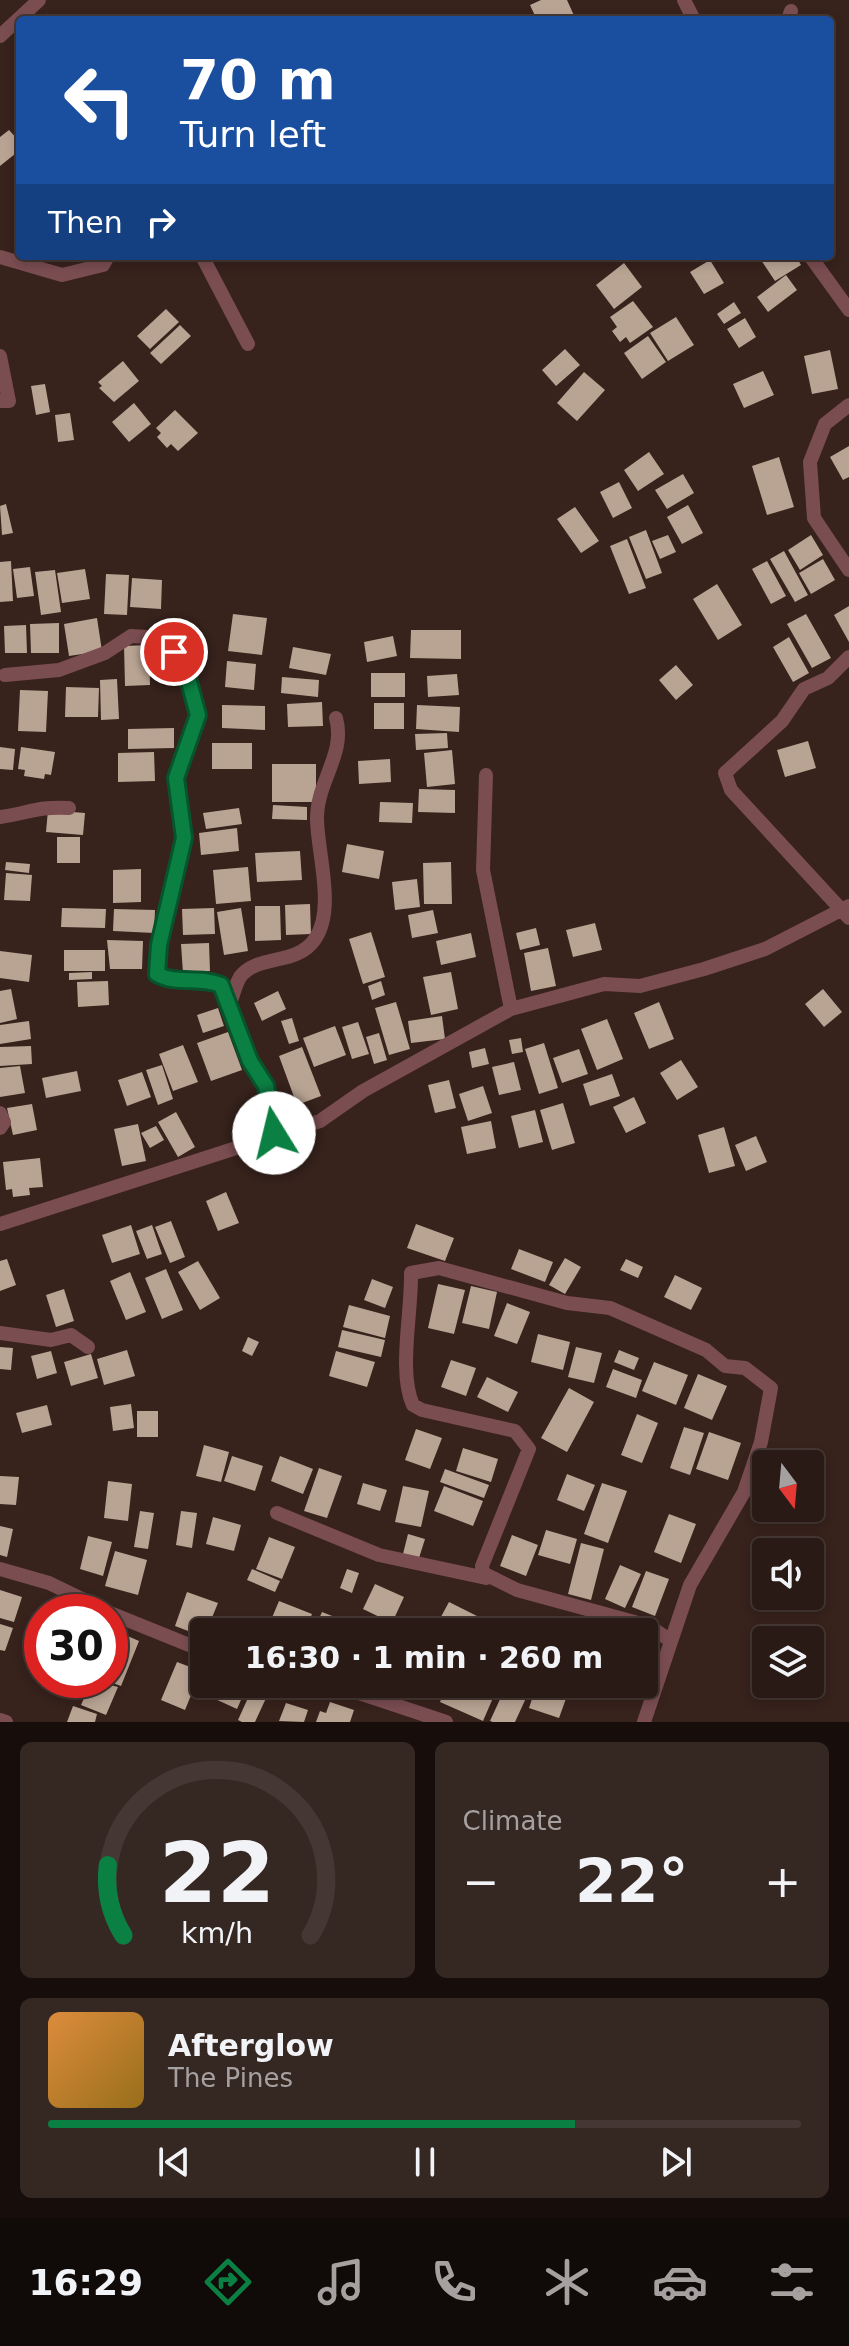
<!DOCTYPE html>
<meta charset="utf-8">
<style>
:root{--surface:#291a15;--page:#352722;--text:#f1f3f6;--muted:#a5a1a0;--line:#453834;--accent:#0b8043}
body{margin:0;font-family:"DejaVu Sans",sans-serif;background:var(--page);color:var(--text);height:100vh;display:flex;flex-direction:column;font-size:30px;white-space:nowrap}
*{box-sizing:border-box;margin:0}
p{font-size:26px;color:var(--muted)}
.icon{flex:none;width:44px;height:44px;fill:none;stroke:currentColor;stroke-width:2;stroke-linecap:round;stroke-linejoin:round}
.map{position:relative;height:1722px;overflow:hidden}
.side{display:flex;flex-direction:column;gap:20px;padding:20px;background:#170e0c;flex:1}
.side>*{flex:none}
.guide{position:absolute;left:16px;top:16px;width:818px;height:244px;border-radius:8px;box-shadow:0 4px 12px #0003,0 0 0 2px var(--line);background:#1a4fa0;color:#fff;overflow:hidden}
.needle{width:52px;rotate:164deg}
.tools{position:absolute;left:752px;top:1450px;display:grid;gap:16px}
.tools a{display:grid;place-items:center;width:72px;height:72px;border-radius:8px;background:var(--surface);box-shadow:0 4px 12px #0003,0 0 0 2px var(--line);font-size:40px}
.speed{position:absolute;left:24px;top:1594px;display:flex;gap:16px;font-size:40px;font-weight:700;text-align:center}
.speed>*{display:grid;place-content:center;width:104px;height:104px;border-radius:50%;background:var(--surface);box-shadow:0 4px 12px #0003,0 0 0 2px var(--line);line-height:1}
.speed .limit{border:12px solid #d22;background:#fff;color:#111}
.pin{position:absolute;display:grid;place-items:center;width:68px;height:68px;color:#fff;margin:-34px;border:4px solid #fff;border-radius:50%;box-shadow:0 2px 8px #0007}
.me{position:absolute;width:88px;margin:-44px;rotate:351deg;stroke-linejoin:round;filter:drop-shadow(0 0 6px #0008)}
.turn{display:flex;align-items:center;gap:28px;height:168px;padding:0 32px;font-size:36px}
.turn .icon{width:104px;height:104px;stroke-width:2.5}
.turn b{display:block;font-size:56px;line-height:68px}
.then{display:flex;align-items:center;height:76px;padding:0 32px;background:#0003;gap:16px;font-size:30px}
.big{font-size:60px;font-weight:800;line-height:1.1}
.side .tile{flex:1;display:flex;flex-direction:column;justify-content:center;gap:12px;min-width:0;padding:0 28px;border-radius:12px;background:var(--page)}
.side .dial{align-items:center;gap:0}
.dial svg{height:208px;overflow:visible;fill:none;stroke:var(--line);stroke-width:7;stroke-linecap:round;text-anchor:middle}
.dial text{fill:var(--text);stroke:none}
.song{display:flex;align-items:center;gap:24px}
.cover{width:96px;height:96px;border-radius:12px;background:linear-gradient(135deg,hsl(30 70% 55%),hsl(40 70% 35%))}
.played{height:8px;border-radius:4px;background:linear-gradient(90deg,var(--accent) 70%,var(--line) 70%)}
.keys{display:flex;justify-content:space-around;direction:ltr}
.heat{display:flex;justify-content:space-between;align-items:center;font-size:44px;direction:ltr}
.side .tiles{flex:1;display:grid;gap:20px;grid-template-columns:1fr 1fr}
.tile:last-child{grid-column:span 2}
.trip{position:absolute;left:190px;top:1618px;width:468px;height:80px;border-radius:8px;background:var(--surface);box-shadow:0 4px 12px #0003,0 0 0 2px var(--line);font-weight:800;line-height:80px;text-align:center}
.menu{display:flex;height:128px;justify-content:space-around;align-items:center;background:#100a08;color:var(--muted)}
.menu .icon{width:56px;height:56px}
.menu .selected{color:var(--accent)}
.menu b{font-size:36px;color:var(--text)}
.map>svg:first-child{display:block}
</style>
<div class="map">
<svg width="849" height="1722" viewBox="0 0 849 1722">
<rect width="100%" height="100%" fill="#37221c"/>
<!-- building -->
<path fill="#b9a493" d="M541,0H567L576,20H537L530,5Z
M9,130L20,142V150L0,166V137Z
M767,256H796L801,265L775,281L761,260Z
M710,260L724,283L704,294L690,272Z
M624,263L642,287L614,309L596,285Z
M786,275L797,290L768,312L757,297Z
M633,301L653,327L630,343L626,337L620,342L612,331L617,327L610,317Z
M734,302L741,313L724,324L717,314Z
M166,309L179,322L150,349L137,336Z
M676,317L694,345L668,361L650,333Z
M745,318L756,337L739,348L727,329Z
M180,325L191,336L161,364L150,353Z
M648,336L666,362L642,379L624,353Z
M565,349L580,365L556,386L542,370Z
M830,350L838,389L812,394L804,356Z
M123,361L139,381L114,402L99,388L102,386L98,382Z
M763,371L774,395L744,408L733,384Z
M584,372L605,390L577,421L557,403Z
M45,384L50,412L36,415L31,386Z
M134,403L151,424L129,442L112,422Z
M175,410L198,433L178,451L171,444L167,448L157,437L161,433L156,428Z
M70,413L74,440L58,442L55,415Z
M849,446V477L843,480L830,457Z
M649,452L664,474L638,491L624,470Z
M779,457L794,507L767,515L752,466Z
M683,474L694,493L667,509L655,490Z
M619,482L632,508L613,518L600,492Z
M6,504L13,533L2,535L0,506Z
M688,505L703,533L682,544L667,517Z
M575,507L599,541L581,553L557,519Z
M646,530L662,573L646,579L629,537Z
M668,535L676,552L660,559L652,541Z
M811,535L823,555L800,570L788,550Z
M627,539L646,588L629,594L610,546Z
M784,551L808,595L795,602L770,559Z
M823,559L835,580L811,594L799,573Z
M11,561L13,601L0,602V562Z
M767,561L786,596L771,604L752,569Z
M30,567L34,596L17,598L13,569Z
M85,569L90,599L62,603L57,573Z
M55,570L61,612L41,615L35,572Z
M106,574L129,575L127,615L104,614Z
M132,578L162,580L161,609L130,607Z
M717,584L742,625L718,640L693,599Z
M849,606V642L834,615Z
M233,614L267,618L262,655L228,651Z
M806,614L831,658L812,668L787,624Z
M97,618L102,651L69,656L64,624Z
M59,623V653H31L30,624Z
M26,625L27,653H5L4,626Z
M411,630H461V659L410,658Z
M393,636L397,656L367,662L364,642Z
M789,637L809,673L793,682L773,647Z
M149,645L150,685L125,686L124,646Z
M293,647L331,654L326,675L289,668Z
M227,661L256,664L254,690L225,687Z
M676,665L693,685L676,700L659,680Z
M371,673H405V697H371Z
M457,674L459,695L428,697L427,676Z
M282,677L319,680L318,697L281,693Z
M117,679L119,719L101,720L100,680Z
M66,687L99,688L98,717H65Z
M20,690L48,691L46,732L18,731Z
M322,702L323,726L288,727L287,704Z
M374,703H404V729H374Z
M222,705L265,706V730L222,728Z
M417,705L460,707L459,732L416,729Z
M174,728V748L128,749V729Z
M447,733L448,748L416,750L415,734Z
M808,741L816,768L785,777L777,750Z
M212,743H252V769H212Z
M0,747L15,749L13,770L0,769Z
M21,747L55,752L51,775L45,774L44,779L24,776L25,770L18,769Z
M452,750L455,784L427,787L424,753Z
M154,752L155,781L118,782V753Z
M390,759L391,782L359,784L358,761Z
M272,764H316V802H272Z
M419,789L455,790V813L418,812Z
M380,802L413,803L412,823L379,822Z
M273,805L307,807V820L272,819Z
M239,808L242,824L206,829L203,813Z
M48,810L85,813L83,835L46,832Z
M237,828L239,851L201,855L199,833Z
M57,837H80V863H57Z
M347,844L384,851L379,879L342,872Z
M300,851L302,880L257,882L255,853Z
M6,862L30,864L29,873L5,870Z
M451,862L452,904H424L423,863Z
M248,867L251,901L216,904L213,870Z
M141,869V902L113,903V870Z
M6,873L32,875L30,901L4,900Z
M417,879L420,907L395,910L392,882Z
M310,904L311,934L286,935L285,905Z
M255,906H280L281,940L255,941Z
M62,908L106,909L105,928L61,927Z
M214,908L215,934L183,935L182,909Z
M241,908L248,951L224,955L217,912Z
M114,909L155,910L154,933L113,931Z
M433,910L438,933L412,938L408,915Z
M595,923L602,950L573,957L566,930Z
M536,928L540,945L520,950L516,933Z
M371,932L385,977L363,984L349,939Z
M471,933L476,957L441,965L436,941Z
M107,940L143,941L142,969H110Z
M209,943L210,971L183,973L181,944Z
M548,948L556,986L531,991L524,953Z
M64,950H105V971H64Z
M0,951L32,955L29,982L0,978Z
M92,972V979L69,980V973Z
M451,972L458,1009L431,1015L423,977Z
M108,981L109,1005L78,1007L77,982Z
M381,981L385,995L372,1000L368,986Z
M11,989L17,1019L0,1023V991Z
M823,989L842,1012L824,1027L805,1004Z
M278,991L286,1009L262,1021L254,1003Z
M396,1002L410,1049L389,1055L375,1008Z
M659,1002L674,1039L649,1049L634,1013Z
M218,1008L224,1026L203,1033L197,1015Z
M442,1016L445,1039L411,1043L408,1021Z
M292,1018L299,1041L289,1044L281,1021Z
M607,1019L623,1059L597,1070L581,1029Z
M29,1021L31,1039L0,1044V1025Z
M358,1022L369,1054L352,1059L342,1027Z
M335,1026L346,1055L314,1067L303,1038Z
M228,1032L242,1070L211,1081L197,1043Z
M379,1033L387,1060L374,1064L366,1037Z
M521,1038L523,1052L512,1054L509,1040Z
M544,1043L558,1088L539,1094L525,1049Z
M183,1045L198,1082L173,1091L159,1054Z
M31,1046L32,1064L0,1066V1047Z
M302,1047L321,1096L297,1105L279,1056Z
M485,1048L489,1064L472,1068L469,1052Z
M579,1049L588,1074L562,1083L553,1058Z
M681,1060L698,1087L677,1100L660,1073Z
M514,1062L521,1090L499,1095L492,1067Z
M162,1065L173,1099L158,1105L146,1070Z
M20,1066L25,1093L0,1097V1068Z
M77,1071L81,1091L46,1098L42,1078Z
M142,1072L151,1097L127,1106L118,1080Z
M612,1074L620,1096L590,1106L583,1084Z
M449,1080L456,1108L435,1113L428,1085Z
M483,1086L492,1113L468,1121L459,1094Z
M634,1097L646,1123L626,1133L613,1107Z
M563,1103L575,1143L552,1150L540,1110Z
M32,1104L37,1130L13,1135L7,1108Z
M535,1110L543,1142L519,1148L511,1116Z
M176,1112L195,1147L178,1157L158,1122Z
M491,1121L496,1148L467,1154L461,1127Z
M138,1124L146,1161L122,1166L114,1129Z
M156,1126L164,1140L150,1148L141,1133Z
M724,1127L735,1166L709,1173L698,1135Z
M756,1136L767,1162L746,1171L735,1145Z
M40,1158L43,1187L29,1188L30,1195L13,1197L12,1189L6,1190L3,1162Z
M226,1192L239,1223L218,1231L206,1201Z
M171,1221L185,1257L170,1263L155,1227Z
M416,1224L454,1238L445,1261L407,1248Z
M131,1225L140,1254L112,1263L102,1235Z
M152,1225L162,1254L147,1259L136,1231Z
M519,1249L553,1262L545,1282L511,1269Z
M565,1258L581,1267L565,1294L549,1285Z
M7,1259L16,1285L0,1291V1261Z
M626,1259L643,1267L638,1278L620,1270Z
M198,1261L220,1298L200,1310L178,1272Z
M166,1269L183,1310L162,1319L145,1278Z
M130,1272L146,1312L126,1320L110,1281Z
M675,1275L702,1288L691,1310L664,1297Z
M372,1279L393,1287L385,1308L364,1300Z
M438,1284L465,1290L454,1334L428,1328Z
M471,1286L497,1292L489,1329L462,1323Z
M64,1289L74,1321L56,1327L46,1295Z
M507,1303L530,1312L517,1344L494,1336Z
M349,1305L390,1316L385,1338L343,1327Z
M342,1330L385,1340L381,1357L338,1347Z
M538,1334L570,1342L563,1370L531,1362Z
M248,1337L259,1342L252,1356L242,1351Z
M0,1347L13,1348L11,1370L0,1369Z
M576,1347L602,1353L594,1383L568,1377Z
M127,1350L135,1376L104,1385L97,1359Z
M619,1350L639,1358L634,1370L614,1362Z
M51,1351L57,1373L37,1379L31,1356Z
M336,1351L375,1362L367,1387L329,1376Z
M91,1354L98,1378L71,1386L64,1362Z
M451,1360L476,1368L466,1396L441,1387Z
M654,1362L688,1375L676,1405L642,1391Z
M613,1369L642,1380L636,1398L606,1387Z
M698,1374L727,1386L712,1420L684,1408Z
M487,1377L518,1392L508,1412L477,1397Z
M569,1388L594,1402L567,1452L541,1438Z
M131,1404L134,1428L113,1431L110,1407Z
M47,1405L52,1425L22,1433L16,1413Z
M137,1411H158V1437H137Z
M637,1414L658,1423L642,1463L621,1455Z
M684,1427L704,1433L690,1475L670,1468Z
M416,1429L442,1438L430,1469L405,1460Z
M709,1432L741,1443L728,1480L696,1469Z
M204,1445L229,1452L221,1482L196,1476Z
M463,1448L498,1459L491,1482L456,1471Z
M232,1456L263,1466L255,1491L224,1481Z
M280,1456L313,1469L303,1494L271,1481Z
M319,1468L342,1476L327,1518L304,1511Z
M445,1469L489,1485L484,1498L440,1482Z
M567,1474L595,1485L584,1511L557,1500Z
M0,1476L19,1477L16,1505L0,1504Z
M108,1481L132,1484L128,1521L104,1518Z
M363,1483L387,1490L380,1511L357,1504Z
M602,1483L627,1491L608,1543L584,1534Z
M403,1486L429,1491L421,1527L395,1522Z
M444,1486L483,1501L473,1526L434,1511Z
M140,1511L154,1513L148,1549L134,1547Z
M181,1511L197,1513L192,1548L176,1545Z
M669,1514L696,1524L681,1563L654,1552Z
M213,1517L241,1525L234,1551L206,1544Z
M0,1526L13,1529L7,1557L0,1555Z
M546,1530L577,1539L570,1564L538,1555Z
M408,1534L425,1539L419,1558L403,1554Z
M512,1535L538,1545L526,1576L500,1566Z
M88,1536L112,1542L103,1576L80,1569Z
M269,1537L295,1547L282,1579L256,1569Z
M581,1543L604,1549L591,1600L568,1594Z
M115,1551L147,1560L138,1595L105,1586Z
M620,1565L641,1574L625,1608L605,1599Z
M252,1569L280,1581L275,1592L247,1580Z
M347,1569L359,1573L352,1593L340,1588Z
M646,1571L669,1579L655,1616L632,1607Z
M375,1584L404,1597L392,1623L363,1609Z
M0,1590L22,1597L14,1622L0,1618Z
M187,1592L218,1603L204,1637L175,1626Z
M279,1601L312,1614L305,1632H266Z
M449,1602L479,1617L471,1632H448L436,1626Z
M322,1612L345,1621L341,1632H313Z
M0,1624L13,1628L5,1651L0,1650Z
M116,1631L139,1641L121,1686L110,1682V1645Z
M177,1662L201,1671L185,1710L161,1700Z
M92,1680L118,1687L106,1715L81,1705Z
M219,1684H248L237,1709L213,1698Z
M374,1684H410L406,1696Z
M448,1684H499L483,1721L440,1702Z
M507,1684L532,1685L515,1722H493L490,1721Z
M537,1684L568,1693L559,1718L529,1708Z
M252,1689L267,1696L255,1722H242L238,1720Z
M330,1702L354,1710L350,1722H316L320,1711L326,1713Z
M286,1703L308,1710L304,1722L279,1721Z
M73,1706L97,1714L95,1722H67Z"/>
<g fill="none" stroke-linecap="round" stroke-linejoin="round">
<!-- minor -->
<path stroke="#7a4d51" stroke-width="14" d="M684,0L694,20
M788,20L791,11
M0,36L39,0
M202,256L248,344
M810,256L849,310
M0,257L62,275L103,265L108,256
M0,356L9,401H0
M849,405L825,424L810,462L814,518L849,570
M849,657L828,678L804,689L782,721L725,773L731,790L849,918
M5,675L59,670L105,653L131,636L162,638L185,667L198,715L176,778L184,838L159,945L157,974C176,985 200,976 221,985L229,1006
M486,775L483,870L511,1009
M0,817C29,813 38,806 69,808
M0,1113L4,1122L0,1128
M274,1133L266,1086L250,1061L229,1006C233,997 235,985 240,977C257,954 297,966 315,939C336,909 317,852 317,818C317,781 346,754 336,718
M0,1224L320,1121L363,1091L511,1009L604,984L640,986L704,969L765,949L849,906
M0,1333L51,1340L71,1335L88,1347
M277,1513L379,1555L486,1578
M0,1569L49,1583L109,1612
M110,1613L204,1651
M332,1684L446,1722
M0,1720L6,1722
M644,1722L690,1585L744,1492L761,1442L771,1388L745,1368L725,1366L706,1350L610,1308L567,1303L439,1268L411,1273C412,1311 398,1373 413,1405L422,1410L515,1431L529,1449L482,1566L483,1573L517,1590L649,1626L671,1641"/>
</g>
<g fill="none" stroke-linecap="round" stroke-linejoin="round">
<!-- route casing -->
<g stroke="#07532c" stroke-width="20">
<path id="route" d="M174,652L185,667L198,715L176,778L184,838L159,945L157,974C176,985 200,976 221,985L250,1061L266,1086L274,1133"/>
</g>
<!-- route -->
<use href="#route" stroke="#0b8043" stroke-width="14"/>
</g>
</svg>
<div class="tools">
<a><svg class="needle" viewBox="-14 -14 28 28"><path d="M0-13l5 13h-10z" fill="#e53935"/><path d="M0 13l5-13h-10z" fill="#a5a1a0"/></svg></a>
<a><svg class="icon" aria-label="sound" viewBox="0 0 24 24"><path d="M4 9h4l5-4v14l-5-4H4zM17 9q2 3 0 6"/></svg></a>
<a><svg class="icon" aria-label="layers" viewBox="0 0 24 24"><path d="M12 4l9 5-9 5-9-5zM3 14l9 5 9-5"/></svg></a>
</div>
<div class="speed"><div class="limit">30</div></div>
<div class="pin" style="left:174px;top:652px;background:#d93025"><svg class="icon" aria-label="arrive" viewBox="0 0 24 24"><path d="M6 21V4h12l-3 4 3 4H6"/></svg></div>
<svg class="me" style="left:274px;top:1133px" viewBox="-20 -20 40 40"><circle r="19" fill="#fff"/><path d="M0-13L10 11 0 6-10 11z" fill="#0b8043"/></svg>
<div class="trip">16:30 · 1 min · 260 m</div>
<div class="guide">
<div class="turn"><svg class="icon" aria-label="left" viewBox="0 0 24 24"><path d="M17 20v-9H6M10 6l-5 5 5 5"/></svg><div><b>70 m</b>Turn left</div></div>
<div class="then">Then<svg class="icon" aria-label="right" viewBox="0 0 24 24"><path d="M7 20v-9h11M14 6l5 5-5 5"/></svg></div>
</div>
</div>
<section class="side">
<div class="tiles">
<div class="tile dial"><svg viewBox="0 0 100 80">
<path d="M14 69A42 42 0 1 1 86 69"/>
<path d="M14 69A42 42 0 0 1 8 42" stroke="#0b8043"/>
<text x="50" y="56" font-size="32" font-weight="700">22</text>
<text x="50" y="72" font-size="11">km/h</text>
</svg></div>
<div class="tile"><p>Climate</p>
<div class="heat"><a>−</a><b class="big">22°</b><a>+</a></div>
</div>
<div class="tile">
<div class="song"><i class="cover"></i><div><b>Afterglow</b><p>The Pines</p></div></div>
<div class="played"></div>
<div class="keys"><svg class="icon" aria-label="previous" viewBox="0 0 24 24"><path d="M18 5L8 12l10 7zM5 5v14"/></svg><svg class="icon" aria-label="pause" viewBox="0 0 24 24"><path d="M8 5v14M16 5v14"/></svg><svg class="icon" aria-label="next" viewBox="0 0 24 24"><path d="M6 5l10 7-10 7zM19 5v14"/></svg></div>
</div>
</div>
</section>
<nav class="menu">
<b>16:29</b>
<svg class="icon selected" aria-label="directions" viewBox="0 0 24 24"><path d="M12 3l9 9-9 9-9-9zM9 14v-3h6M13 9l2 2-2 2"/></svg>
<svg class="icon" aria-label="music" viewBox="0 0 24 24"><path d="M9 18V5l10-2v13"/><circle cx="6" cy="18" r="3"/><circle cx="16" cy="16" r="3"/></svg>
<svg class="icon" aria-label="phone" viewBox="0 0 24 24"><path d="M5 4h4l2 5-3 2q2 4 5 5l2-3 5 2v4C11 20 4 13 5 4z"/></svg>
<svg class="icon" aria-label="climate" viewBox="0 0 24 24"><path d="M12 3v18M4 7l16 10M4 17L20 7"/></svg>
<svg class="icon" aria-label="car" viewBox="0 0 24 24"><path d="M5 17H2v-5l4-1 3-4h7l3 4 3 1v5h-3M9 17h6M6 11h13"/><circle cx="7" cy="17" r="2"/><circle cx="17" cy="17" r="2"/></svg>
<svg class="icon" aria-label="filters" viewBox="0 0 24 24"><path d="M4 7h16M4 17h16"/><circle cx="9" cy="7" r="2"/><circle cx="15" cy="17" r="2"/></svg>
</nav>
